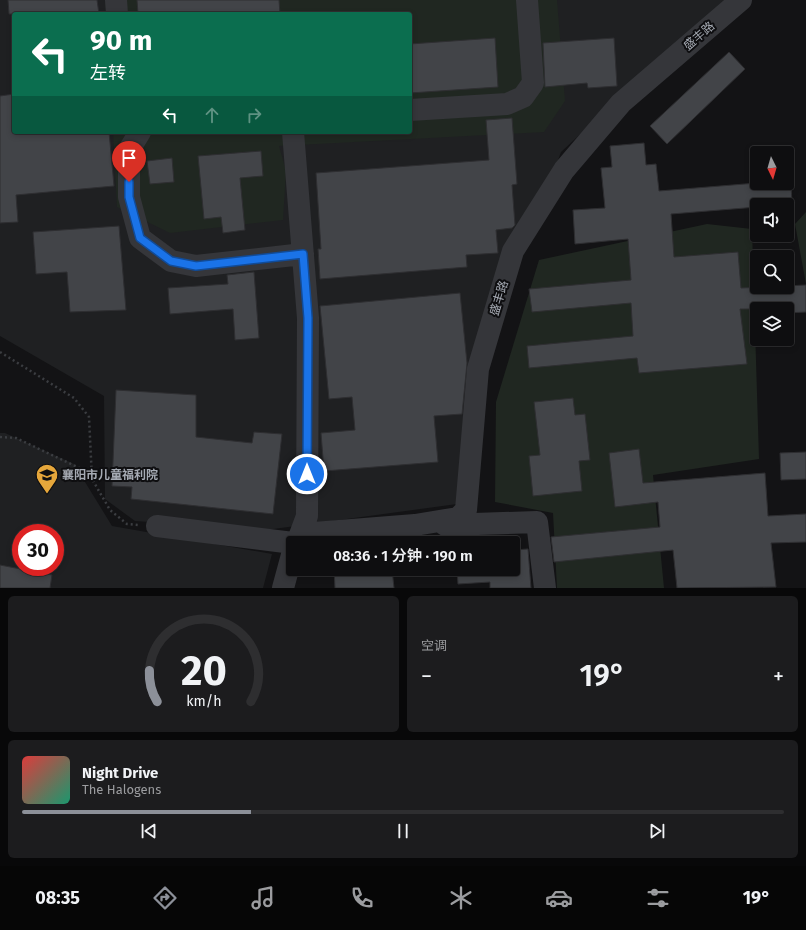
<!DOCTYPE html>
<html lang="zh">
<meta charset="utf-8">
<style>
:root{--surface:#0e0e10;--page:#1c1c1e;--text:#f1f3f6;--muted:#9b9c9f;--line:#2e2e30;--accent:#8c9099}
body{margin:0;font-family:"Fira Sans","Noto Sans SC",sans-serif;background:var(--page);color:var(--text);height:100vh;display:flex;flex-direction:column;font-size:15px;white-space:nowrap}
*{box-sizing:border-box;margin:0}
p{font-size:13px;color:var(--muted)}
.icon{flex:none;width:22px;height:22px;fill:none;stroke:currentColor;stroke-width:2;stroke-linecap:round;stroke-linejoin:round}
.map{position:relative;height:588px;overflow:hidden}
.drawer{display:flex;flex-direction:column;gap:8px;padding:8px;background:#080809;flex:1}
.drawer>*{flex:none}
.guide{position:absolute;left:12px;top:12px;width:400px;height:122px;border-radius:4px;box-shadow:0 2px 6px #0003,0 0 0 1px var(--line);background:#0b6e4f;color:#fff;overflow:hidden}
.needle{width:26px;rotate:175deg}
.fabs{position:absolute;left:750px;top:146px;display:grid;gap:8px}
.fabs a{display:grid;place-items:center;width:44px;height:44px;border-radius:4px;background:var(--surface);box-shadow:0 2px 6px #0003,0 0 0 1px var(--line);font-size:20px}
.speed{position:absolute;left:12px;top:524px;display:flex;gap:8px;font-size:20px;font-weight:700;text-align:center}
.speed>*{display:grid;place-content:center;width:52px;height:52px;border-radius:50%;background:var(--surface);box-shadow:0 2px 6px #0003,0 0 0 1px var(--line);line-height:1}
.speed .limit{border:6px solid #d22;background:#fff;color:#111}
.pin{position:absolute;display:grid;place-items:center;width:34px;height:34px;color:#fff;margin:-41px -17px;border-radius:50% 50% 50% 0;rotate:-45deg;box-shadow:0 0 4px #0007}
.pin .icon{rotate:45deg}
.me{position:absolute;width:44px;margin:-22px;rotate:0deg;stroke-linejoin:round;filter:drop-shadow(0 0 3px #0008)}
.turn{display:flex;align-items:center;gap:14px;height:84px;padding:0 12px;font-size:18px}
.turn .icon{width:52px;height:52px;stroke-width:2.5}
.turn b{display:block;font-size:28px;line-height:34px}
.lanes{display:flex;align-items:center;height:38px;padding:0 12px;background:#0003;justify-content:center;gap:20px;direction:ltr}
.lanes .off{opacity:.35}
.big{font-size:30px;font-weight:600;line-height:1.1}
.drawer .card{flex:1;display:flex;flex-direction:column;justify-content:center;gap:6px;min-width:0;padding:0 14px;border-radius:6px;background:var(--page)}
.drawer .dial{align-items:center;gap:0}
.dial svg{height:104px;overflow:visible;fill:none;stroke:var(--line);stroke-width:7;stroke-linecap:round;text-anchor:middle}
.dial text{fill:var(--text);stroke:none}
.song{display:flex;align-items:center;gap:12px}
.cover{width:48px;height:48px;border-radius:6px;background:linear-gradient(135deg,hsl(0 70% 55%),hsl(160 70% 35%))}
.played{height:4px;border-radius:2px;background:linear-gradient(90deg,var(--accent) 30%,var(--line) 30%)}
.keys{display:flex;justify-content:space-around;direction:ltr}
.heat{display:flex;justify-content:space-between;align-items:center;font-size:22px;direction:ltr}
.drawer .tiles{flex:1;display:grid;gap:8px;grid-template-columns:1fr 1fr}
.card:last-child{grid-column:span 2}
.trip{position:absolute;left:286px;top:536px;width:234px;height:40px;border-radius:4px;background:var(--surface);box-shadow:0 2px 6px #0003,0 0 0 1px var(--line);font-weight:600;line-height:40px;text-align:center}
.tab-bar{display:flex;height:64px;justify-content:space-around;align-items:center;background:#060606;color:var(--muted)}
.tab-bar .icon{width:28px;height:28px}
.tab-bar .current{color:var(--accent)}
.tab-bar b{font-size:18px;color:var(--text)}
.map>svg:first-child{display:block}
</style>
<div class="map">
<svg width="806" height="588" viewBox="0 0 806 588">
<rect width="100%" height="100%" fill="#131315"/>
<!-- built -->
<path fill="#1f2022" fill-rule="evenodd" d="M0,0H725L561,152L497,323L457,504L266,530L135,521L105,499L104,396L0,336ZM14,14H410V132H14Z
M0,433H5L74,464L112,526L272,554L263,588H0ZM21,533H55V567H21Z"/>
<!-- green -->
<path fill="#202721" d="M105,0H557L565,101L544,132L279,146L286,171L283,220L170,233L117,207L113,132H410V14H106Z
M806,212V284L795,224Z
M707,224L752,229L759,459L653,475L664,588H557L553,513L495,502L496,402L539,260Z"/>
<!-- building -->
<path fill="#424448" stroke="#2e2e31" d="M8,0H97L99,14H9Z
M137,0H279L280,14H138Z
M495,38L498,87L410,93V44Z
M614,38L617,86L588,88L587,83L545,87L543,43Z
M729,52L745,69L667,144L650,126Z
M14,94V132H109L114,186L16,195L18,222L0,223V96Z
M512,118L517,184L512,185L515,225L512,228L496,230L498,253L466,255L467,267L320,279L318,249H321L316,173L489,160L486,120Z
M644,143L646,165L656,164L659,191L757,183H791L792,204L757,205V207L671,214L674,257L738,252L741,288L806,285V312L787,313V309H740L747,364L639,373L637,358L529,368L527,346L633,336L631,303L532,312L529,289L631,280L628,239L575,244L573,210L605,208L601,168L612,167L610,146Z
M261,151L263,176L240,178L245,230L223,233L221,217L204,219L198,156Z
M172,158L174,182L150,184L147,161Z
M119,226L126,310L70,312L67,272L36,274L33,232Z
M254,272L259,338L235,340L233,309L170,314L168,288L228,284L227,275Z
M460,293L467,363L462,414L434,416L438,462L324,471L321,433L355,430L352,397L329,399L320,306Z
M116,390L196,395V437L252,443L254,432L282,434L273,514L131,499L132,487L112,486Z
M573,398L575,415L585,414L590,460L579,461L582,491L533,496L529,456L540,455L534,402Z
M639,449L643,483L765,473L768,516L806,514V542L771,543L776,587L677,588L673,550L554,562L551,537L660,527L658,502L615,507L609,453Z
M806,452V479L781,480L780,453Z
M528,549L531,588H490V582L458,584L457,569H513V550Z
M0,565L52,575L50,588H0Z
M334,569H392L394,588H335Z"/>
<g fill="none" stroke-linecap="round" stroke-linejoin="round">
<!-- path -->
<path stroke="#3b3d41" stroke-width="2.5" stroke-dasharray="2 3" stroke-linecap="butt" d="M0,352L74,398L89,417L92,479L110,510L127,524L139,525
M0,437L16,438L92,474"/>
<!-- minor -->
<path stroke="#35363a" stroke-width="22" d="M116,0L117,14
M410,110L507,104L523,97L533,83L527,0
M140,132L129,150V197L140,238L171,261L196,266L303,254
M293,132L308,318L307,516L298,540
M445,525L537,522L545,588
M157,526L293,543
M297,543L298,540L314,533L415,525L458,518L466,510L478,369L513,251L564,170L621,103L741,0
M283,588L293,551"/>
</g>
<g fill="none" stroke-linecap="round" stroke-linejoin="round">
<!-- route casing -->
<g stroke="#114b97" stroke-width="10">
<path id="route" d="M129,182V197L140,238L171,261L196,266L303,254L308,318L307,474"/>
</g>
<!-- route -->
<use href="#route" stroke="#1a73e8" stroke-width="7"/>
</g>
<!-- icons -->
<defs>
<g id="school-pin" transform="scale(1.15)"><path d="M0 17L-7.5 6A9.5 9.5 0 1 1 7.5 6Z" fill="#e6a73b" stroke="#0e0e10"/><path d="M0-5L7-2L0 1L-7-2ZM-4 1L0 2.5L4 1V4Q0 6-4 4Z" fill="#111"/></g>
</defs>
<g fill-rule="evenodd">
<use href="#school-pin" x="47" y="475"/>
</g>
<g text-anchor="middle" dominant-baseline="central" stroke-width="4" stroke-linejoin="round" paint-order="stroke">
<!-- street labels -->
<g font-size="12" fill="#a6abb4" stroke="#0e0e10">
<text transform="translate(699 36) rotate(-41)">盛丰路</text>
<text transform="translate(499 298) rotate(-73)">盛丰路</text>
</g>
<!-- poi labels -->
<g font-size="12" font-weight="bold" fill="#a6abb4" stroke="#0e0e10" text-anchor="start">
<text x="62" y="475">襄阳市儿童福利院</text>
</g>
</g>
</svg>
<div class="fabs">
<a><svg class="needle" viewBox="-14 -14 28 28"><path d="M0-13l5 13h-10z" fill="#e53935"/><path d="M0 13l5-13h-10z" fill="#9b9c9f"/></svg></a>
<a><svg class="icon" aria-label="sound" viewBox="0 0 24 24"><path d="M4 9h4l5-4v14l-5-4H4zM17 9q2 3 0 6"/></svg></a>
<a><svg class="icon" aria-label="search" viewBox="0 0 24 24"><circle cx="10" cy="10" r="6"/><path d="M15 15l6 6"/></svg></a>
<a><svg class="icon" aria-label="layers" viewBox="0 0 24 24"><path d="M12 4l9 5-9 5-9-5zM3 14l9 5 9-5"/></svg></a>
</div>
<div class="speed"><div class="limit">30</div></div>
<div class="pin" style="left:129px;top:182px;background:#d93025"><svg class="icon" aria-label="arrive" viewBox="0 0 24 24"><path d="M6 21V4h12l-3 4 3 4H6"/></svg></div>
<svg class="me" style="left:307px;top:474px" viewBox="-20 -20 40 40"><circle r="17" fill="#1a73e8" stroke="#fff" stroke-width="3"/><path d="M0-11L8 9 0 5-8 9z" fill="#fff"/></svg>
<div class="trip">08:36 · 1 分钟 · 190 m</div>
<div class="guide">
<div class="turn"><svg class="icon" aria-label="left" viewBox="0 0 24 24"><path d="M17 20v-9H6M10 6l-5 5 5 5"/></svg><div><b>90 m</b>左转</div></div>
<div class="lanes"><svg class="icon" aria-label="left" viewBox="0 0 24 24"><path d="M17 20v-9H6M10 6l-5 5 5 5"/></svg><svg class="icon off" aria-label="ahead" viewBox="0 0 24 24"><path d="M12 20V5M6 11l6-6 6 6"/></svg><svg class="icon off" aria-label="right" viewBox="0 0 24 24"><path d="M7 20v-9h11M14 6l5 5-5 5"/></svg></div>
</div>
</div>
<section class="drawer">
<div class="tiles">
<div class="card dial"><svg viewBox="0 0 100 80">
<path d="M14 69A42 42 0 1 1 86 69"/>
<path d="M14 69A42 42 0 0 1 8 45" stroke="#8c9099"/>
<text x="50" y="56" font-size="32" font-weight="700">20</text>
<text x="50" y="72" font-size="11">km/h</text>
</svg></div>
<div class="card"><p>空调</p>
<div class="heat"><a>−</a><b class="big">19°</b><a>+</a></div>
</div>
<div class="card">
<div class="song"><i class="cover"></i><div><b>Night Drive</b><p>The Halogens</p></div></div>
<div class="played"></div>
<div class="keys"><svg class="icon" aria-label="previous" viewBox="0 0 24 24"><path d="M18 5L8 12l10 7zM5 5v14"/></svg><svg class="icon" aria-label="pause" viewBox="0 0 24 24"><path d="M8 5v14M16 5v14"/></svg><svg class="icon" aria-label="next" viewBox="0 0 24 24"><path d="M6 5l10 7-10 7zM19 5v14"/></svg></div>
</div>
</div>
</section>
<nav class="tab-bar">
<b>08:35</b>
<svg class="icon current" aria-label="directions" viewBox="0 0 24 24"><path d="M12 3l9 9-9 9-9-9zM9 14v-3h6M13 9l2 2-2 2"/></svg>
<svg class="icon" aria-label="music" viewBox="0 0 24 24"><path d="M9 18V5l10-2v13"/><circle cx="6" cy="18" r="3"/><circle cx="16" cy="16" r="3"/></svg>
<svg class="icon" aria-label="phone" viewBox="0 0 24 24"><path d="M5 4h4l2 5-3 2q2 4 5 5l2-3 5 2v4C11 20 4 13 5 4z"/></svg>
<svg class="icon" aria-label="climate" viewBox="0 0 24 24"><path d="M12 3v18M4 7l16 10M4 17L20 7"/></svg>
<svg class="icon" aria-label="car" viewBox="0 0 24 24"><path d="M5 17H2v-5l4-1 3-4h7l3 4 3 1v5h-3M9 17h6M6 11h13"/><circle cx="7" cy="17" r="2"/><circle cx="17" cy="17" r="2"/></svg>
<svg class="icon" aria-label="filters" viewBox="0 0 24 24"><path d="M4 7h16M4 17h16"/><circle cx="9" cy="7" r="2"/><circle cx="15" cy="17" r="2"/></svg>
<b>19°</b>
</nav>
